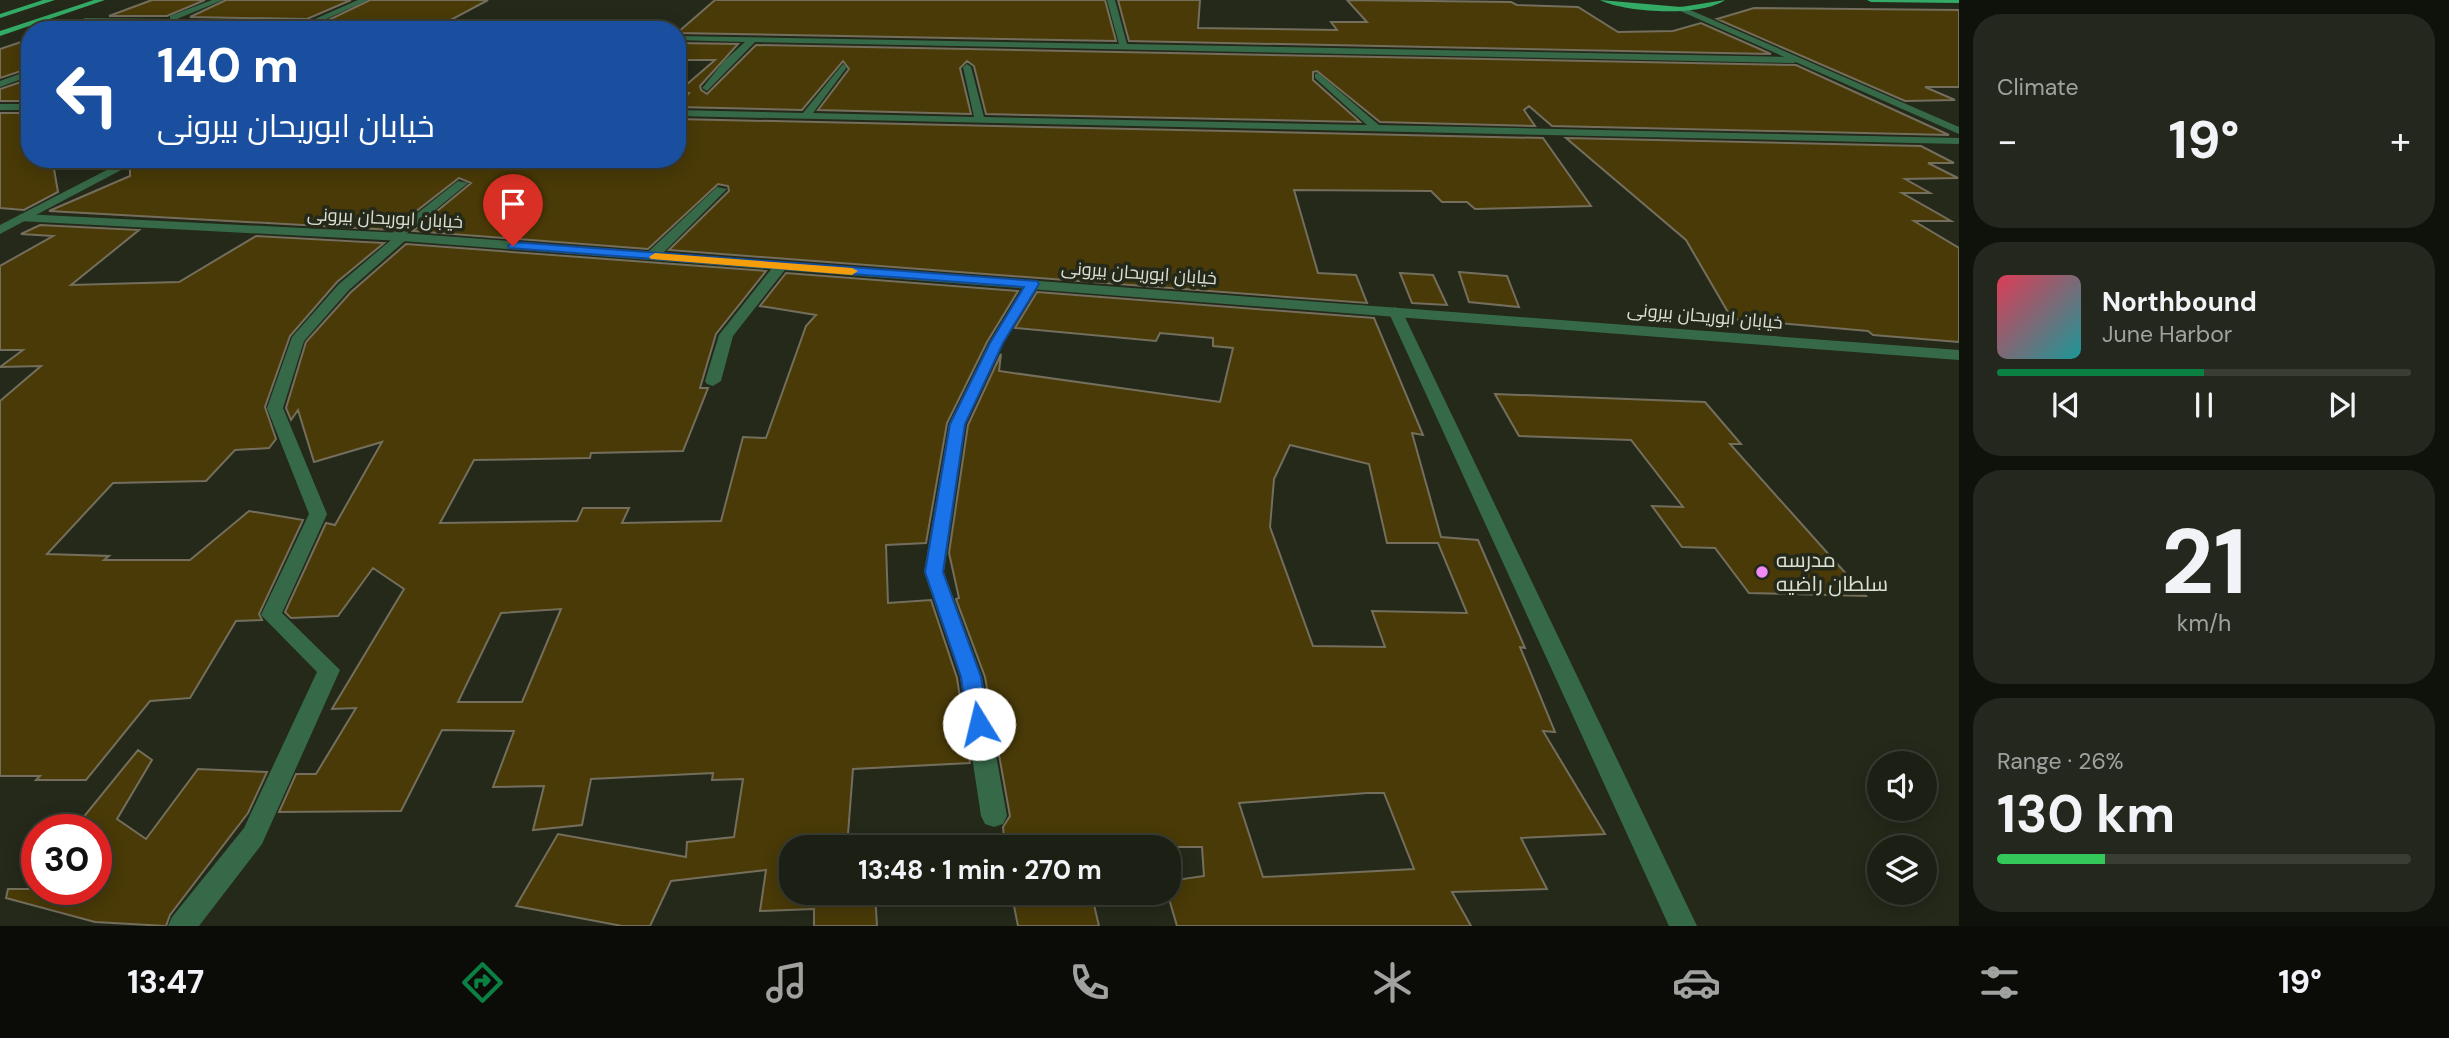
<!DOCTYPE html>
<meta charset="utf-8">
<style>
:root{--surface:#1b1f14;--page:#24271d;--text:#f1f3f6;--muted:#a0a2a0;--line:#393d34;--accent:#0b8043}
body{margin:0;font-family:"DM Sans",Cairo,sans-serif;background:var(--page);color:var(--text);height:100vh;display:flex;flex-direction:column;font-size:26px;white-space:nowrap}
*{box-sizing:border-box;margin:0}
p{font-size:23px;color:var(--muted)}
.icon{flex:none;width:38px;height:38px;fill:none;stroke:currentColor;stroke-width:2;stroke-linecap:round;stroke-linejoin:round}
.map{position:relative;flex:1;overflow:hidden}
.details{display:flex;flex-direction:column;gap:14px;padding:14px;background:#0f110b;width:490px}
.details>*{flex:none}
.top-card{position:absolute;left:21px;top:21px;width:665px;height:147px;border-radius:28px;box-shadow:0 4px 18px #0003,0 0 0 2px var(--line);background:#1a4fa0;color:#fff;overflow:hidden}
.tools{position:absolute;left:1867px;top:751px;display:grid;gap:14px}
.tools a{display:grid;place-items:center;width:70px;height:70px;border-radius:50%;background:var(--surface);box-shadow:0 4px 18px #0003,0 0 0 2px var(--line);font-size:35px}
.speed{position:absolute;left:21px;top:814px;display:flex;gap:14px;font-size:35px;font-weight:700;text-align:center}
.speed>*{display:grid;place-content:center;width:91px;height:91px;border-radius:50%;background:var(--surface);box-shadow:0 4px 18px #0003,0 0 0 2px var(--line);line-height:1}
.speed .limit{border:10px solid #d22;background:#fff;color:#111}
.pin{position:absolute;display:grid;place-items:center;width:60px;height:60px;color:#fff;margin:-72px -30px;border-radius:50% 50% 50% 0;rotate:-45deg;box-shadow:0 0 7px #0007}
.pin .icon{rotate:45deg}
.me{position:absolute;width:77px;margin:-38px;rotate:351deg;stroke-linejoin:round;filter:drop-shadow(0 0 5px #0008)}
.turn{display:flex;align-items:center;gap:24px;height:147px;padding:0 21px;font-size:32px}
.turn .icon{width:91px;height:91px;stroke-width:2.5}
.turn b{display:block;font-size:49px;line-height:60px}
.big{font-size:52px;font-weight:700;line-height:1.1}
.details .tile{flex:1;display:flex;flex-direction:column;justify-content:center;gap:10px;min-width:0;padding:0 24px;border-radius:28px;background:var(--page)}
.details .dial{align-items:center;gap:0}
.dial b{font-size:91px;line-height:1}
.song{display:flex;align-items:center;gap:21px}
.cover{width:84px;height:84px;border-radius:10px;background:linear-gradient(135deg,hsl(350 70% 55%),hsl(180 70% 35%))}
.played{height:7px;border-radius:4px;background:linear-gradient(90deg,var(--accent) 50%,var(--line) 50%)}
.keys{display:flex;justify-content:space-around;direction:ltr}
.heat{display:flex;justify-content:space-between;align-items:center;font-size:38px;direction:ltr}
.charge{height:10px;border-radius:5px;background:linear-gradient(90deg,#34c759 26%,var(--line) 0)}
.trip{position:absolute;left:779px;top:835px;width:402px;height:70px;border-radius:28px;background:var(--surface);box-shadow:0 4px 18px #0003,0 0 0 2px var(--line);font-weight:700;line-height:70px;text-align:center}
.tabs{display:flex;height:112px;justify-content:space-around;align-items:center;background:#0b0c08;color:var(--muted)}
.tabs .icon{width:49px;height:49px}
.tabs .selected{color:var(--accent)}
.tabs b{font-size:32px;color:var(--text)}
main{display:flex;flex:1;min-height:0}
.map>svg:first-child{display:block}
</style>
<main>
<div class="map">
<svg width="1959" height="926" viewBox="0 0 1959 926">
<rect width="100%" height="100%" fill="#24291a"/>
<!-- building -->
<path fill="#493a07" stroke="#746e5c" stroke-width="2" fill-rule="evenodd" d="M152,0H205L167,16H109Z
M226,0H351L307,19L190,17Z
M370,0H488L432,30L314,27Z
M715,0H1105L1116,41L677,33Z
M1118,0H1200L1198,28L1337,30L1331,22H1367L1347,0L1511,2L1517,5L1578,7L1618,32L1673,31L1701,23L1771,54L1129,41Z
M1754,8L1959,10V87H1925L1955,100L1905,101L1717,19Z
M84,24L85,25L277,28L81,30L80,26Z
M30,39V68L0,78V49Z
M677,43L738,44L700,86L701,90L707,94L756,45L1796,65L1949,135L1552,126L1529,106L1524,110L1535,126L1380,122L1317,71L1313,72V80L1360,122L986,114L974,66L967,61L960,68L971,114L818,110L849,69L843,61L802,110L678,107L689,93L678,92L715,60H677Z
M30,79V101H0V89Z
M0,113H30V159L54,169L58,192L24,210L0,208Z
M677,119L1543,138L1591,206L1475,209L1467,202H1442L1431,191L1294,190L1318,273L1356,275L1367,303L669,250L729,191L728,186L718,184L648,249L413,231L471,183L459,178L392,230L49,211L130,176V168L144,159H677Z
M1566,138L1921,146L1954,163H1928L1958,178L1905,179L1930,193H1902L1951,221H1914L1959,248V342L1873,335L1868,331L1732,319L1686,240Z
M40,225L139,230L71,285L179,282L256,236L384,243L337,282L290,336L265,407L276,439L269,448L235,450L206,481L113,483L47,554L109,556L104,560H190L249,511L303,520L259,614L262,620L236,621L190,698L150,701L86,780H36L40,776H0V401L41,366L0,367L23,350H0V266L53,236L21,234Z
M406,244L766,271L716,334L700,388H708L683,451L591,453L590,458L474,460L440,523L577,521L583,508H629L622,523L721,521L743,437L766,438L806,326L816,315L760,306L786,273L1018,291L987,342L947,423L926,543L886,545L888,603L931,600L957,678L970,763L853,769L847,847H791V892H875L877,926H814V909L760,911L766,870L671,881L650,926H622L516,906L558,834L686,857L687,842L734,837L743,779L712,780L713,773L591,779L582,825L533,830L544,786L493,787L514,731L442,730L401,811L279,812L296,774H316L356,708L332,709L404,589L373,568L338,616L291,618L285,612L326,523L335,525L382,442L314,462L298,410L291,420L286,408L306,342L351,292ZM561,609L522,702H458L501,613Z
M1459,272L1507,276L1519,307L1469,302Z
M1400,273L1433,275L1447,305L1412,303Z
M1037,292L1374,318L1423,435L1412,433L1441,537L1478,540L1525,648L1520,647L1555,732L1543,731L1605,834L1521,838L1547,889L1452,892L1471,926H1177L1167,892H1169V881L1204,876L1202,847H1005L1003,827L1010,816L985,677L956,599L959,598L949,553L968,425L1001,354L999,371L1220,402L1233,348L1213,346V338L1160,333L1156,341L1015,328ZM1290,445L1369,464L1387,543H1438L1467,613L1372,611L1385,647L1313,646L1270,527L1274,479ZM1367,793H1384L1414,869L1263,877L1239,803Z
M1495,394L1705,402L1741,444H1730L1866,596L1749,593L1715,548L1682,547L1652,506L1683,507L1631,440L1519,436Z
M138,750L152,760L117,819L146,839L198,769L267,772L248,813L170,915L166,926L95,922L6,898L8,889H96V830H73Z
M1079,892H1091L1099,926H1018L1013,901Z"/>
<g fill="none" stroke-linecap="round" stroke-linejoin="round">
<!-- minor -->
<path fill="#366947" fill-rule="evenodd" d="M212,0H223L177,19L308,22L358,0H368L302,30H297L298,26L85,22L81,20L85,18L170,19V16Z
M1107,0H1115L1127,44L1794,57L1798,60L1794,63L755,42L707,91L702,88L704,86L724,61L745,42L677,40V36L1119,44Z
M967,64L971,67L984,117L1367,125L1315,78V74L1318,73L1379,125L1959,138V144L677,116V110L803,113L843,64L847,67L813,113L974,117L963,67Z
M30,70V76L0,87V81Z
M0,104H30V110H0Z
M128,159H142L0,234V225Z
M458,181L468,183L406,234V240L349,290L304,341L283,408L327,514L282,613L340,670L262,844L199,926H168L172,917L244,828L317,672L261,615L309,514L267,408L292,337L339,284L391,240L389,237L391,234Z
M717,187L727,189L657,259H647V253Z
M781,262L788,266L733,336L721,381L713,386L707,384L705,381L719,335L776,263Z
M1032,280L1039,284L1003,343L965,424L944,572L982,677L1007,816L1003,824L994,827L985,824L981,816L960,677L924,572L949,424L989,343L1025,284Z
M1395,307L1402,311L1697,926H1669L1388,311Z"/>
<!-- tertiary -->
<path fill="#366947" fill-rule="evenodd" d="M1681,6L1959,127V134L1678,10Z
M23,214L402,233L1959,350V360L402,241L19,221V215Z"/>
<!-- primary -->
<path fill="#33aa65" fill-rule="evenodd" d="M43,0H55L0,18V14Z
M94,0H105L0,36V31Z
M1600,0L1681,7L1725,0C1701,17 1626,13 1600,0Z
M1867,0H1959V3L1871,2Z"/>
</g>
<!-- route -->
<path fill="#1a73e8" stroke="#114b97" stroke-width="2" d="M513,242L1037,281L1039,284L1003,343L965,424L943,572L981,677L989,724L986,729L979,732L971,729L968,724L961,677L925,572L950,424L990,343L1024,287L509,248L508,246Z"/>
<!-- slow -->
<path fill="#f59e0b" d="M655,253L852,268L858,271L852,275L651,259L649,257Z"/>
<!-- markers -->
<circle fill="#f08bf5" stroke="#24291a" stroke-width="2.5" cx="1762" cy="572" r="7"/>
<g text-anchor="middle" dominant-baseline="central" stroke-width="7" stroke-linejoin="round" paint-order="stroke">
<!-- far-street labels -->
<g font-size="18" fill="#dce0d5" stroke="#24291a">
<text transform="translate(385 218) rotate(3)">خیابان ابوریحان بیرونی</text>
<text transform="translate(1139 273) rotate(4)">خیابان ابوریحان بیرونی</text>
<text transform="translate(1705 316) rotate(5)">خیابان ابوریحان بیرونی</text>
</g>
<!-- poi labels -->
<g font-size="21" fill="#dce0d5" stroke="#24291a" text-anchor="start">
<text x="1776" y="560">مدرسه<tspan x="1776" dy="24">سلطان راضیه</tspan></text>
</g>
</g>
</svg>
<div class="tools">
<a><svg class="icon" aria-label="sound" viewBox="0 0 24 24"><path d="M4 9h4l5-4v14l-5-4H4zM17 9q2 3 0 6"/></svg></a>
<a><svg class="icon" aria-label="layers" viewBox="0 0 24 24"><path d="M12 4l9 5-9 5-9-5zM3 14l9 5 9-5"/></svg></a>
</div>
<div class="speed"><div class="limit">30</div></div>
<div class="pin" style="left:513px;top:246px;background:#d93025"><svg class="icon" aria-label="arrive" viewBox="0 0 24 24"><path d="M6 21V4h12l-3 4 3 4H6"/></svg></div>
<svg class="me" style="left:979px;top:724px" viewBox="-20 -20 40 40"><circle r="19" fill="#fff"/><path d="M0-13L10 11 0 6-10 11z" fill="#1a73e8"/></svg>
<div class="trip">13:48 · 1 min · 270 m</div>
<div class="top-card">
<div class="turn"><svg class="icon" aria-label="left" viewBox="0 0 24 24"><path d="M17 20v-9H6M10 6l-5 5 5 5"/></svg><div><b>140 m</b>خیابان ابوریحان بیرونی</div></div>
</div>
</div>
<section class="details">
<div class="tile"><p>Climate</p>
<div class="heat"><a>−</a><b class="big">19°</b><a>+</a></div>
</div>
<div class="tile">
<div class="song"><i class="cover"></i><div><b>Northbound</b><p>June Harbor</p></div></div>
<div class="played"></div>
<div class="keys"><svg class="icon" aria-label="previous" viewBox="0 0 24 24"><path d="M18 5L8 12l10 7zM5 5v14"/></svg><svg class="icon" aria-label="pause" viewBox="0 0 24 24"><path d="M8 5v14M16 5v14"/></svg><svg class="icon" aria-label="next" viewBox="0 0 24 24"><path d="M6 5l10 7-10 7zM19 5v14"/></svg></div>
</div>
<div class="tile dial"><b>21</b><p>km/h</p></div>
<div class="tile"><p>Range · 26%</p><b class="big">130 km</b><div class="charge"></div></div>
</section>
</main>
<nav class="tabs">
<b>13:47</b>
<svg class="icon selected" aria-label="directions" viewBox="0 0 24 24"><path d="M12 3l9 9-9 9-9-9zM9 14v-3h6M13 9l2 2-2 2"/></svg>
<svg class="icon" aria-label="music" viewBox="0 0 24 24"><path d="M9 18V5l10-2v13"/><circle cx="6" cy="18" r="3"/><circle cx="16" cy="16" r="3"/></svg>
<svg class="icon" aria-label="phone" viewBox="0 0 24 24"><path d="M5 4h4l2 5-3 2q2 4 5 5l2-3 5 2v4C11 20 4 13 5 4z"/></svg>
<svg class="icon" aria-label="climate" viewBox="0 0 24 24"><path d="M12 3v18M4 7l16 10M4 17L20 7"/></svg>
<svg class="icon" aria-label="car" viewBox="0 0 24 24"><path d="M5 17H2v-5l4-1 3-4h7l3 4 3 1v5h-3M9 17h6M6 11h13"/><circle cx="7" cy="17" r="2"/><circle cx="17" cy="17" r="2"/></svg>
<svg class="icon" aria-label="filters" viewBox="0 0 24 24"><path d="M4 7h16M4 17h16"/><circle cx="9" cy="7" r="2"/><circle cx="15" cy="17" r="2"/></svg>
<b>19°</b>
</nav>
